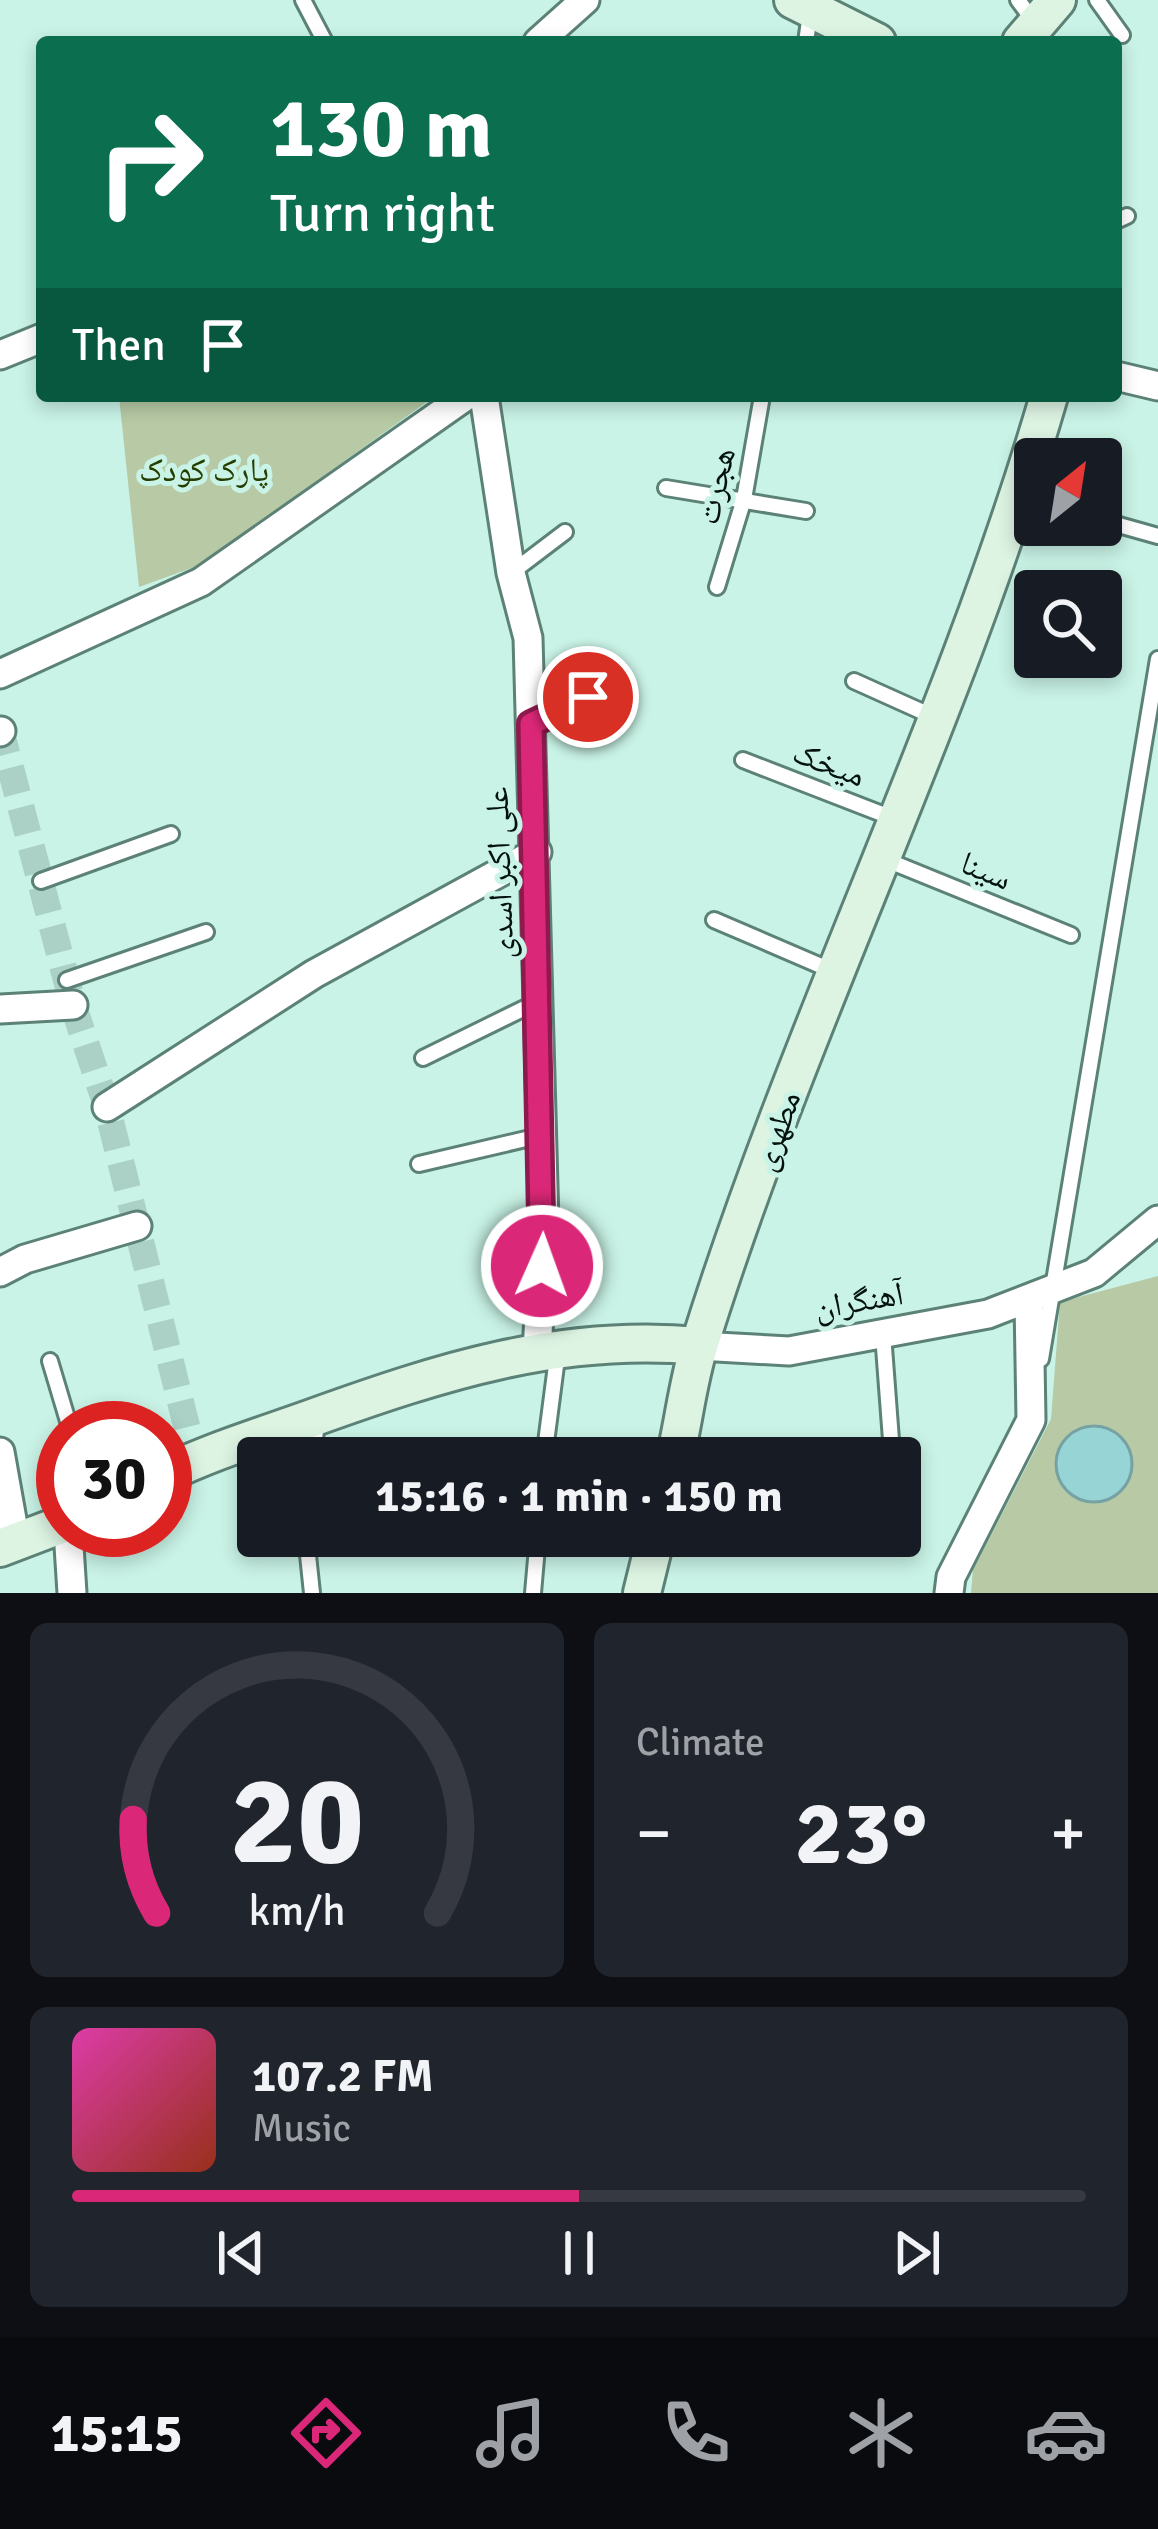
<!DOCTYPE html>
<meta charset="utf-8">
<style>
:root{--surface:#171b24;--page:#20242c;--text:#f1f3f6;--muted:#9ea1a6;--line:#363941;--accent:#db2777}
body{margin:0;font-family:Signika,"Noto Naskh Arabic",sans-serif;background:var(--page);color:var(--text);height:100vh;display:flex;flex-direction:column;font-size:45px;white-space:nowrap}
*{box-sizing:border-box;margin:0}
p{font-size:39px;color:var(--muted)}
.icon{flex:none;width:66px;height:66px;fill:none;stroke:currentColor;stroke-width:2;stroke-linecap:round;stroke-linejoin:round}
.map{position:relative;height:1593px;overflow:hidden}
.side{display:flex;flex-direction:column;gap:30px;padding:30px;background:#0d0f14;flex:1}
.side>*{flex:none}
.top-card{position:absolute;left:36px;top:36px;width:1086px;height:366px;border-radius:12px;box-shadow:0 6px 18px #0003;background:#0b6e4f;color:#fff;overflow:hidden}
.needle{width:78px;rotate:30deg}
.buttons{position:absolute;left:1014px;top:438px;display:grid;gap:24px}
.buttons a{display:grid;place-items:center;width:108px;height:108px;border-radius:12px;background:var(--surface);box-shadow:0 6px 18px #0003;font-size:60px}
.speed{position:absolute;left:36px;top:1401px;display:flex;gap:24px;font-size:60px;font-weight:700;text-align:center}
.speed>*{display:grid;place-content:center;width:156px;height:156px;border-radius:50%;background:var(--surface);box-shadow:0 6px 18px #0003;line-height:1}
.speed .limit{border:18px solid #d22;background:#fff;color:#111}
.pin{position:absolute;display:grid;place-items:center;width:102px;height:102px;color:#fff;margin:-51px;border:6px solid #fff;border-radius:50%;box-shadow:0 3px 12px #0007}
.me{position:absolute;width:132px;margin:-66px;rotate:2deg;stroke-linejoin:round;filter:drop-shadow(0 0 9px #0008)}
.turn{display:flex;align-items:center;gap:42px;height:252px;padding:0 36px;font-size:54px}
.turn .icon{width:156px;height:156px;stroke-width:2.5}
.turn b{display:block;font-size:84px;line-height:102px}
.then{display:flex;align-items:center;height:114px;padding:0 36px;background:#0003;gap:24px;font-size:45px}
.big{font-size:90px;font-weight:700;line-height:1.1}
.side .card{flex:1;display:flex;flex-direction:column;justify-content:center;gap:18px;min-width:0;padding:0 42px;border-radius:18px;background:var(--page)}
.side .dial{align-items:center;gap:0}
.dial svg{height:312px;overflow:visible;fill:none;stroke:var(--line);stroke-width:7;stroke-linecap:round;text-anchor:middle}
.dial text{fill:var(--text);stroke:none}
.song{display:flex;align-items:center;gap:36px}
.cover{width:144px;height:144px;border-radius:18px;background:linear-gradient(135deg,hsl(320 70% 55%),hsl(10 70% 35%))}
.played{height:12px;border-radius:6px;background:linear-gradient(90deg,var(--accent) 50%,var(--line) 50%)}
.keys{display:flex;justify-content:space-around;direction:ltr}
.heat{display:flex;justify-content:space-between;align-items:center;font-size:66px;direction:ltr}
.side .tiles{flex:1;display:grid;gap:30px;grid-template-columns:1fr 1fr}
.card:last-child{grid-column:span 2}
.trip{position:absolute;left:237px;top:1437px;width:684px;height:120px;border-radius:12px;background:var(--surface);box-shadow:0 6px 18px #0003;font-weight:700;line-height:120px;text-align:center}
.dock{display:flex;height:192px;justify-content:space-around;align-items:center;background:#090b0e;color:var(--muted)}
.dock .icon{width:84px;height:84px}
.dock .active{color:var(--accent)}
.dock b{font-size:54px;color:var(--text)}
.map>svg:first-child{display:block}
</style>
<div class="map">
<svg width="1158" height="1593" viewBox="0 0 1158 1593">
<rect width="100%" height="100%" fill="#c9f3e6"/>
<!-- green -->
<path fill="#b7caa5" d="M119,396H435L200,565L139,587Z
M1158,1276V1593H971L973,1570L1051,1419L1060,1302Z"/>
<!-- building -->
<path fill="#97d4d5" stroke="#77a2a3" stroke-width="3" d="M1056 1464a38 38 0 1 1 76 0a38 38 0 1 1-76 0Z"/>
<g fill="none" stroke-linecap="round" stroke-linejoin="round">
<!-- street-tunnel -->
<path stroke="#abd1c6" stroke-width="27" stroke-dasharray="27 14" stroke-linecap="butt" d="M0,728L73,1005L107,1107L195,1460"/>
<!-- lane casing -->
<g stroke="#5c8277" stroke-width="20">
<path id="lane" d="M303,0L325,42
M1018,0L1033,20
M1097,0L1122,35
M806,42L810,14
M1116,221L1127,216
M666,488L806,511
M1101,520L1158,536
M511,573L565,532
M717,587L744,499L762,396
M854,681L934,717
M531,724L588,697
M743,760L895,819
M884,859L1071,935
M41,881L171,834
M714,920L835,972
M67,980L206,932
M423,1058L537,1002
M419,1164L543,1135
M883,1334L891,1440
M1041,1359L1158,659
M50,1361L70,1428
M313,1458L317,1421
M544,1458L558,1350
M306,1536L312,1593
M533,1593L538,1536"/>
</g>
<!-- street casing -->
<g stroke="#5c8277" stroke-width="33">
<path id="street" d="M538,42L585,0
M0,355L42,338
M1116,376L1158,386
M484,396L511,573L528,638L544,1223L537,1352
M0,674L201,582L466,396
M0,732L1,731
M0,1009L73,1005
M107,1107L314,974L537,852
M0,1272L25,1259L137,1226
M699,1346L789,1351L988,1314L1094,1273L1158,1220
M0,1452L16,1542
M68,1530L72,1593
M949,1593L951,1577L1031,1420L1029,1301"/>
</g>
<!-- secondary casing -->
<g stroke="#5c8277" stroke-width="42">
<path id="secondary" d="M793,0L877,42
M1021,42L1057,0
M675,1458C684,1420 688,1380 700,1343C800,1022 955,719 1049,396
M165,1474C212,1451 262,1436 312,1418C440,1372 560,1333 699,1346
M0,1548L63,1524
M642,1593L656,1536"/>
</g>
<!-- lane -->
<use href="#lane" stroke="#fff" stroke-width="14"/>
<!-- street -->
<use href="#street" stroke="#fff" stroke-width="27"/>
<!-- secondary -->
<use href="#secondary" stroke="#ddf4e3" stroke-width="36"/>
</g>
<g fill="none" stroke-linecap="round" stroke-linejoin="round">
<!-- route casing -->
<g stroke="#8e194d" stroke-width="30">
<path id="route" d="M542,1266L531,724L588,697"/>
</g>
<!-- route -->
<use href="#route" stroke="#db2777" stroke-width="21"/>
</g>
<g text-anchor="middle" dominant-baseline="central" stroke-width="10" stroke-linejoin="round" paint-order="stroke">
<!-- park labels -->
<g font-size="33" fill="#253e00" stroke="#c9f3e6">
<text x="204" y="470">پارک کودک</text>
</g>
<!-- street labels -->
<g font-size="33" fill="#04120e" stroke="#c9f3e6">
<text transform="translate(716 486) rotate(-77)">هجرت</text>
<text transform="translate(829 764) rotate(21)">میخک</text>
<text transform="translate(986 871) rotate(22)">سینا</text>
<text transform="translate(500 873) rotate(-92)">علی اکبر اسدی</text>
<text transform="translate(777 1131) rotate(-70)">مطهری</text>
<text transform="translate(859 1301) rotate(-10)">آهنگران</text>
</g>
</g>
</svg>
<div class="buttons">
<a><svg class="needle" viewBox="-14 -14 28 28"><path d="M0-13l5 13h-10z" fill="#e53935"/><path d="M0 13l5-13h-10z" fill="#9ea1a6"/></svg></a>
<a><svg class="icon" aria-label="search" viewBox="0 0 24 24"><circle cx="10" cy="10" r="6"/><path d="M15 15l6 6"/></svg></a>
</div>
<div class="speed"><div class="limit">30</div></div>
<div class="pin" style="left:588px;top:697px;background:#d93025"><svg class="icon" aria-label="arrive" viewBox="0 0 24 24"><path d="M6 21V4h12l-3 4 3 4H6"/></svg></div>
<svg class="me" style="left:542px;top:1266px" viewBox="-20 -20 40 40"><circle r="17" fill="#db2777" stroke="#fff" stroke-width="3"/><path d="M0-11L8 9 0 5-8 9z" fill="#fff"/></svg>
<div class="trip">15:16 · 1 min · 150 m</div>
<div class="top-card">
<div class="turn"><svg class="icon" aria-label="right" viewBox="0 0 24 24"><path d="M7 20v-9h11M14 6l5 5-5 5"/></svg><div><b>130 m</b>Turn right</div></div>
<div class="then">Then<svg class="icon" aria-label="arrive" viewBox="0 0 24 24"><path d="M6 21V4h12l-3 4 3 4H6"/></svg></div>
</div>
</div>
<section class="side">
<div class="tiles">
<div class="card dial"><svg viewBox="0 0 100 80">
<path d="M14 69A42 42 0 1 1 86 69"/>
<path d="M14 69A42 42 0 0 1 8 45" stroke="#db2777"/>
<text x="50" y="56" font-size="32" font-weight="700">20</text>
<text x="50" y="72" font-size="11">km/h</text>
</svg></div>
<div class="card"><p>Climate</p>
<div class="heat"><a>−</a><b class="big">23°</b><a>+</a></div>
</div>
<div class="card">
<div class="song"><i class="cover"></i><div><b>107.2 FM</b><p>Music</p></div></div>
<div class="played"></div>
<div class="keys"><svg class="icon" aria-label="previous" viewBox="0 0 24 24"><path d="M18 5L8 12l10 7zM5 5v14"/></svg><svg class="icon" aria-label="pause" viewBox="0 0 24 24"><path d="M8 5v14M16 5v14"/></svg><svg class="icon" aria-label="next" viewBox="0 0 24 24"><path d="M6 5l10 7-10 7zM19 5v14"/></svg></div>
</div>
</div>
</section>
<nav class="dock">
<b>15:15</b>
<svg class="icon active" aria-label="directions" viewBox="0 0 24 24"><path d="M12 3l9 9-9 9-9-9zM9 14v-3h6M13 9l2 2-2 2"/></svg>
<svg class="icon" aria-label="music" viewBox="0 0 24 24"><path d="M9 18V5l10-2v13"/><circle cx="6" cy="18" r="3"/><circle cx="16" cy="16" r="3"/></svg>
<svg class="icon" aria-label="phone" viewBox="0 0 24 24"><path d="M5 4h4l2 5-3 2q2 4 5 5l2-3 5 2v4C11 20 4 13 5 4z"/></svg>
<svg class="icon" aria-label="climate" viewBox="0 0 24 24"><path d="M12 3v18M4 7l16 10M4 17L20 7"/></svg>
<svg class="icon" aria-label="car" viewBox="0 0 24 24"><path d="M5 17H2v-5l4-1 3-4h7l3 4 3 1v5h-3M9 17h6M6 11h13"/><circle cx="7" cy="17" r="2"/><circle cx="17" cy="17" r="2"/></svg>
</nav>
